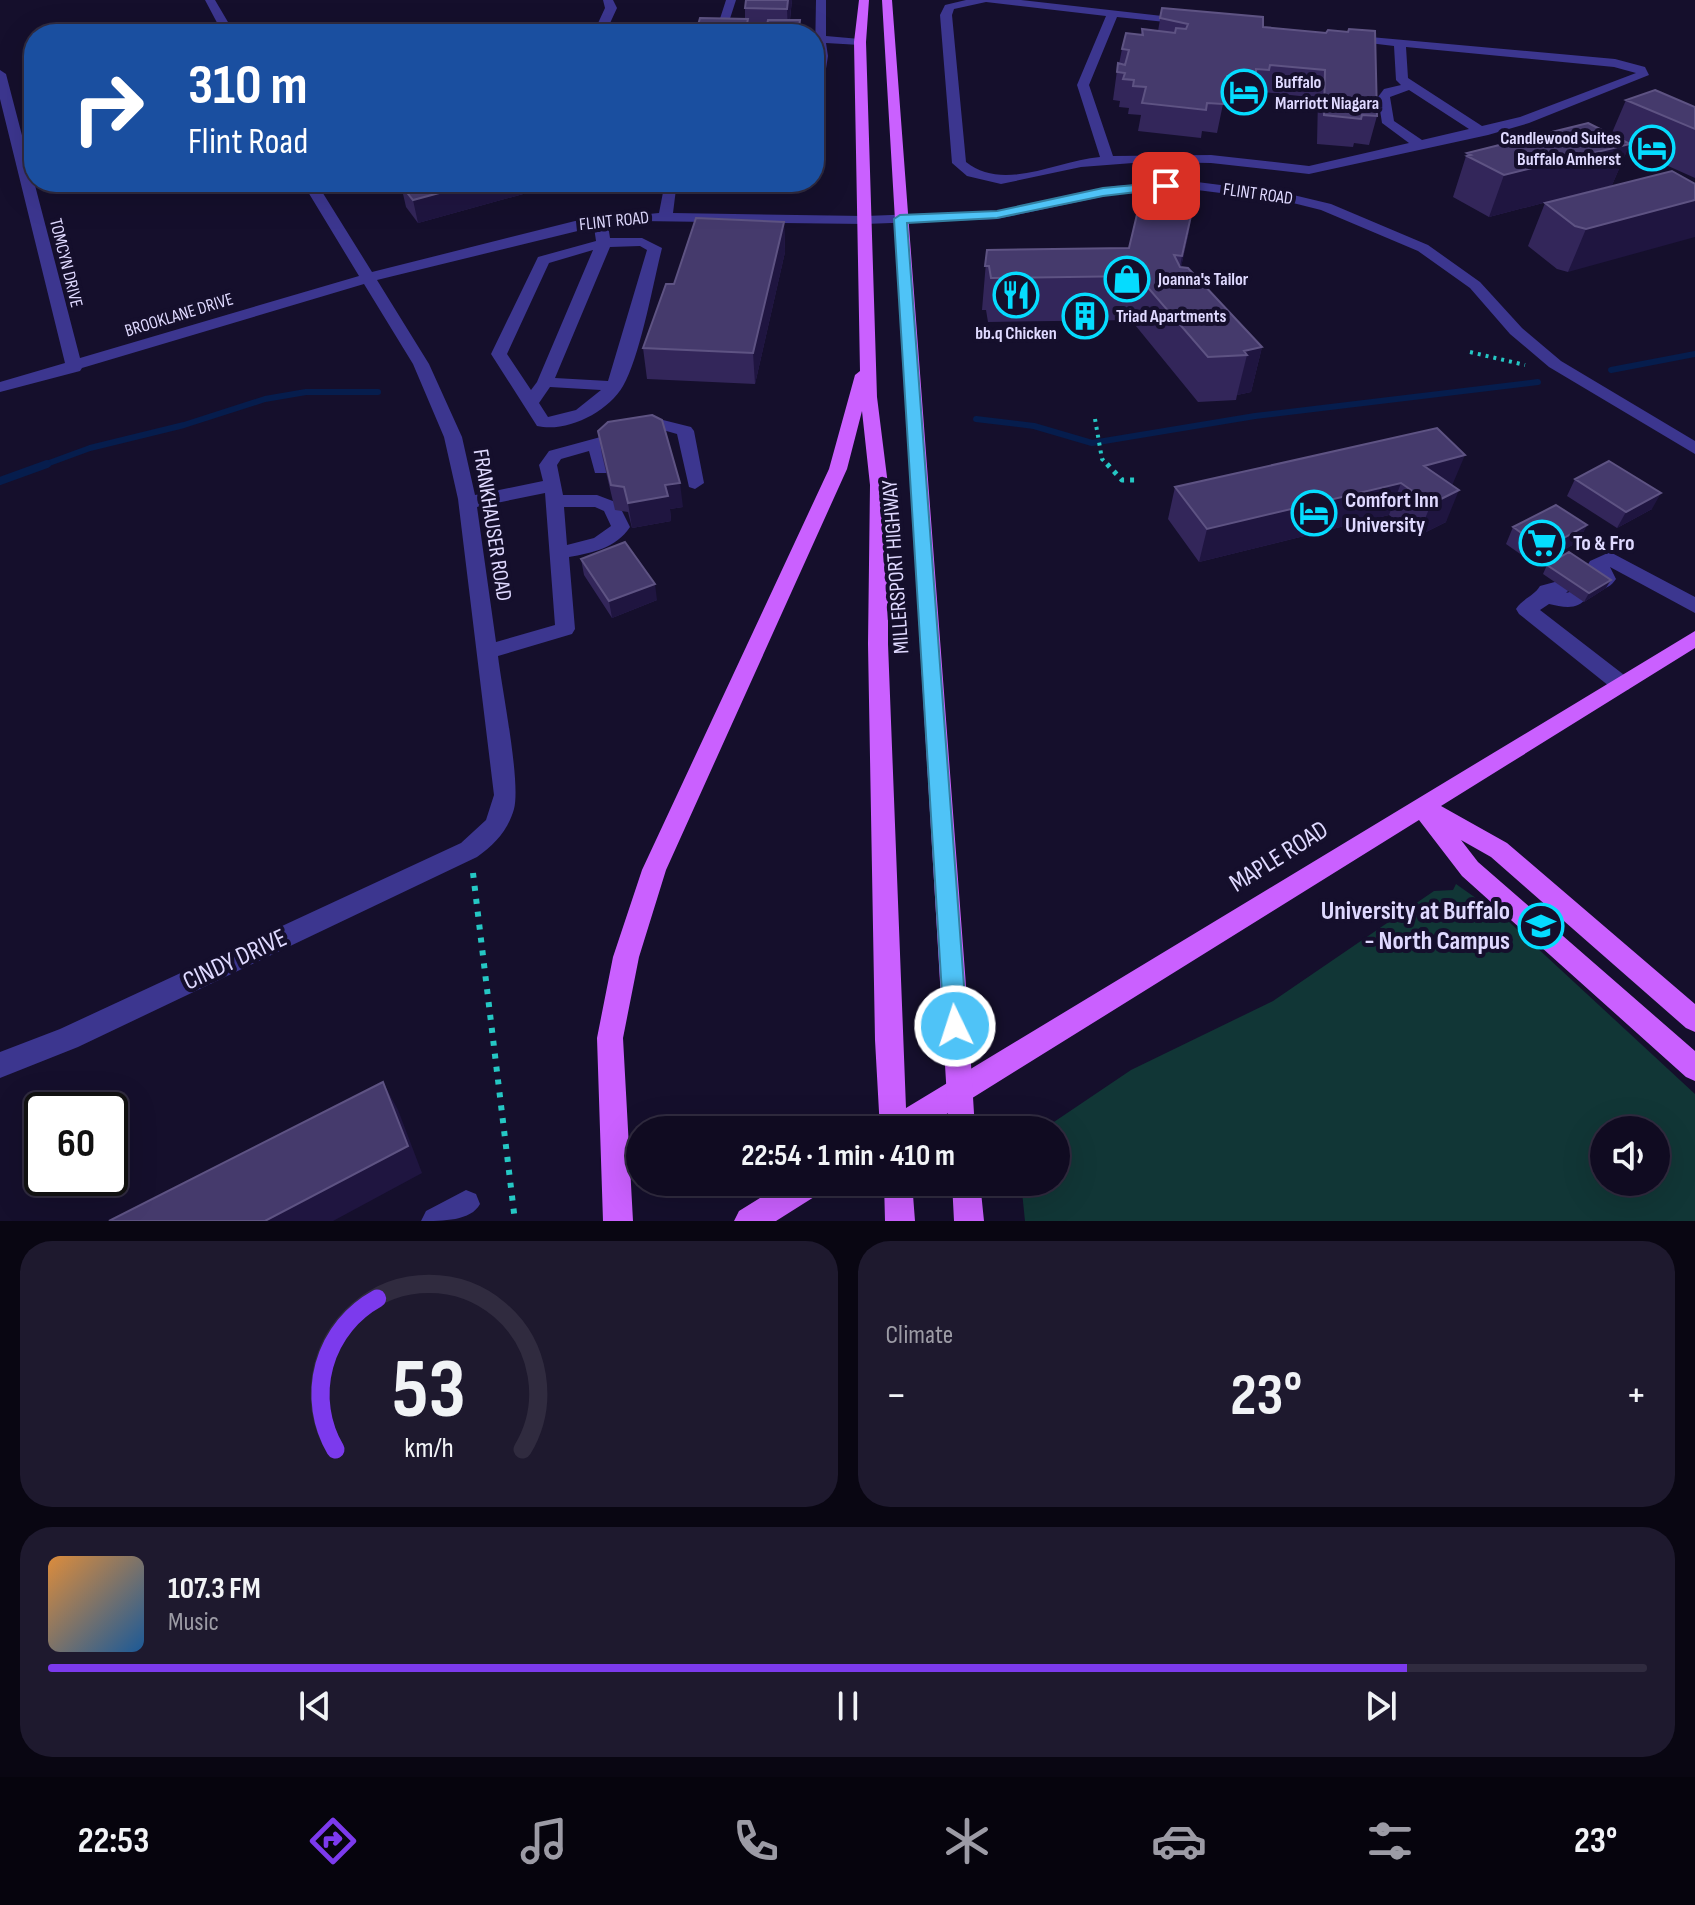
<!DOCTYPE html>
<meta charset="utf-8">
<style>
:root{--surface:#100b21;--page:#1e192e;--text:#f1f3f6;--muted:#9c9ba5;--line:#302b3f;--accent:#7c3aed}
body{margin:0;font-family:"Sofia Sans Condensed",sans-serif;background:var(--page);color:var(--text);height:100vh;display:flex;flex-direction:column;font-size:30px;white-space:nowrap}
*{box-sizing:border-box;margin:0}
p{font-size:26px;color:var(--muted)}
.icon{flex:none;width:44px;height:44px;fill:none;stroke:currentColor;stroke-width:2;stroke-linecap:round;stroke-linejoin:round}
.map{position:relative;height:1221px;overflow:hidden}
.drawer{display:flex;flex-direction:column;gap:20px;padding:20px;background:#090612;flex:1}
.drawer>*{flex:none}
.guide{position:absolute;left:24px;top:24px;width:800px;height:168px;border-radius:32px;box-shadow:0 8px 32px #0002,0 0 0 2px var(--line);background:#1a4fa0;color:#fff;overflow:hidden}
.tools{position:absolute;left:1590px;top:1116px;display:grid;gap:16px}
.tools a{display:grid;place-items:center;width:80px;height:80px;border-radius:50%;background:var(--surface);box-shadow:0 8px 32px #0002,0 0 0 2px var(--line);font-size:40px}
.speed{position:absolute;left:24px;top:1092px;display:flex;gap:16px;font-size:40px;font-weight:700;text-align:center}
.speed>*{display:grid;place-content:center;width:104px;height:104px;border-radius:50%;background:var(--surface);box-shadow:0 8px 32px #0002,0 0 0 2px var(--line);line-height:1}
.speed .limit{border:4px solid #111;border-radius:12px;background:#fff;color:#111}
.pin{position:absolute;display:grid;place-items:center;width:68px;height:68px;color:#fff;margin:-34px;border-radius:16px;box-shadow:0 4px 12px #0006}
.me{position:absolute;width:88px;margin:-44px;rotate:356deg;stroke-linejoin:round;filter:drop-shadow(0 0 6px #0008)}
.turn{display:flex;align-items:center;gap:28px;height:168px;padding:0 32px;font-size:36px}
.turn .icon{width:104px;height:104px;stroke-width:2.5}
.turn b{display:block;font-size:56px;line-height:68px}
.big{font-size:60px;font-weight:700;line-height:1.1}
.drawer .widget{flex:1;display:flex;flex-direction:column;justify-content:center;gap:12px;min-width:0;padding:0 28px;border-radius:32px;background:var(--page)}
.drawer .dial{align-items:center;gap:0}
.dial svg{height:208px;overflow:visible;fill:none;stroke:var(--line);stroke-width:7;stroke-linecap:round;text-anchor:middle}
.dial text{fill:var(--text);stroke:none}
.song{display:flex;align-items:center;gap:24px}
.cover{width:96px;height:96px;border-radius:12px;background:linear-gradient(135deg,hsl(30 70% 55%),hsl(210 70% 35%))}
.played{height:8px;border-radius:4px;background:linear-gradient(90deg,var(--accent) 85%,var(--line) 85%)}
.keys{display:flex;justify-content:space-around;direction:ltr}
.heat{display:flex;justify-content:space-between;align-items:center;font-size:44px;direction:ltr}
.drawer .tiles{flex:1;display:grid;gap:20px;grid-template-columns:1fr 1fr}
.widget:last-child{grid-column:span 2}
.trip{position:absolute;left:626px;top:1116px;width:444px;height:80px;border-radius:40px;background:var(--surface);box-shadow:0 8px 32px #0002,0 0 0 2px var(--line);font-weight:700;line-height:80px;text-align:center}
.dock{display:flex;height:128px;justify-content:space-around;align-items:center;background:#06040d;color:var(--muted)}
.dock .icon{width:56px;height:56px}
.dock .active{color:var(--accent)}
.dock b{font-size:36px;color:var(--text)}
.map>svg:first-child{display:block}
</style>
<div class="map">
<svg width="1695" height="1221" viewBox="0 0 1695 1221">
<rect width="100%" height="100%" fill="#150f2c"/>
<!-- green -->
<path fill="#113636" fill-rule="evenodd" d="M1456,884L1507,920L1695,1094V1221H1025L1021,1182H1056V1130H1042L1131,1070L1273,1001L1434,891L1453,890ZM1604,1130H1656V1182H1604Z"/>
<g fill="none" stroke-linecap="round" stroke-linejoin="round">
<!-- stream-far1 -->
<path stroke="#061d4d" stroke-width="6" d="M1611,370L1695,354
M976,419L1034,426L1092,443L1255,416L1538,382
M41,466L90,448L184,425L265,399L306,392H378"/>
<!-- stream -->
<path stroke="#061d4d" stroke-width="8" d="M0,481L47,464"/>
<!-- path-far2 -->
<path stroke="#25c7c4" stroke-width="4" stroke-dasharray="3 5" stroke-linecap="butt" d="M1470,352L1525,365
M1095,419L1102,459L1109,466"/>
<!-- path-far1 -->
<path stroke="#25c7c4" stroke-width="5" stroke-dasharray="4 6" stroke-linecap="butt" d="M1107,464L1122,480H1140"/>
<!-- path -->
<path stroke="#25c7c4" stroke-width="6" stroke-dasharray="5 8" stroke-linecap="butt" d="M473,873L515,1221"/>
<!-- minor -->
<path fill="#3c368f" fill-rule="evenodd" d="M205,0H215L235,34H223Z
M603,0H613L617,8L605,34H593L605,8Z
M726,0H736L726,31L731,34H715Z
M816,0H826V36L860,39L866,42L860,45L826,43L828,56L820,107L814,111Z
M966,0H1021L1189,19V23L1185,24L1117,17L1089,85L1113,156L1211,155L1309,166L1409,143L1382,123L1378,97L1384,89L1401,85L1396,80L1394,46L1344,40L1342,38L1348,35L1615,59L1645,67L1649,75L1529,123L1488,135L1309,174L1211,163L1146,162L1081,167L1001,184L967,176L952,163L940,15L945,5ZM986,2L1106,16L1077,85L1100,157C1057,161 1003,192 966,162L952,15L954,9ZM1406,47L1614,67L1636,73L1520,117L1482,126L1408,78ZM1409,90L1469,129L1422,140L1394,121L1390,97Z
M0,70L6,74L80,358L359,276L302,182H316L372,272L575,221L659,213L665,182H803L796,186L676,189L673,213L865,216L997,211L1115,186L1197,182L1285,193L1331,204L1428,245L1480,282L1522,328L1561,361L1695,441V454L1549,367L1510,334L1470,288L1418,251L1321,210L1285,201L1197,190L1115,194L997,219L865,224L640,221L608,225L610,238H642L662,248C653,284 640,357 623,386C608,412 567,433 537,426L491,354L538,257L596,241L594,227L377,280L429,364L462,437L475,495L543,481L539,465L549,451L663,420L691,427L694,431L704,483L695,489L689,487L677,434L663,430L606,446L610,469L607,473H595L589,451L561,459L557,465L563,495H597L618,503L630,527C616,548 592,553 569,557L575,629L572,634L498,656C502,690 521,782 514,809C508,830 495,844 477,857L78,1047L0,1078V1052L60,1029L461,843L486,820L494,795L458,499L444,437L413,364L364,284L82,368L80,371L0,392V382L65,363L0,99ZM640,246L647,250L608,381L555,378L610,247ZM593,250L537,382L531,390L507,354L549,263ZM550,387L601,390L576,410L548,417L539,403ZM545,493L555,625L496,642L477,507ZM564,507H595L604,511L611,526L594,538L567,545Z
M1610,552L1695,597V613L1610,567L1616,579C1610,588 1602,591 1592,588L1589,583L1594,577L1587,566L1590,561Z
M1562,580L1572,587L1566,593L1577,590L1584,592L1587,597C1578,611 1563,607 1549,604L1540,610L1628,678L1632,684L1628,690H1614L1519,614L1516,609C1522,599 1534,596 1540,586Z
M466,1190L476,1194L480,1204C471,1221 443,1221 421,1221L426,1211Z"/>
<!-- major -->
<path fill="#ca60ff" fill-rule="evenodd" d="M859,0H869L866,42L877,397L888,485V644L906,1108L1695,631V648L1441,806L1507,843L1695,1004V1032L1686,1028L1491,857L1461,840L1478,862L1695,1051V1081L1686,1077L1462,876L1419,820L921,1130H880L875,1040L868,644L870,485L862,411L847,469L666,870L639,957L623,1038L633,1221H603L597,1038L613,957L642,870L829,469L855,375L860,371L854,42Z
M882,0H892L967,999L963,1007L954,1011L945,1007L941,999Z
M786,1182H826L822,1192L776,1221H734L739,1211Z
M884,1182H912L915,1221H885Z
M952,1182H980L984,1221H954Z"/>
<!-- major-bridge -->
<path stroke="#ca60ff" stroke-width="26" d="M954,999L962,1130"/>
</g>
<!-- wall -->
<path fill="#33265a" d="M746,0H792L790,20L800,34H696V32L745,19V8Z
M1162,8L1263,27L1326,33L1377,116L1369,145L1354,143L1353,147L1317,144L1318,98L1264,92L1263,97H1251L1250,102L1223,104L1217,133L1202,131L1201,138L1138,131L1141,115L1128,114L1129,108L1119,107L1120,101L1113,100L1118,63L1119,64L1122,49L1141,34L1142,29L1158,31Z
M1626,100L1695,107V178L1628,148L1612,185L1489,217L1453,197L1467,153L1611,135Z
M1672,171L1568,272L1557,269L1528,246L1545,203Z
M412,182H532L534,191L418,223L406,207L401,185Z
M561,182H601L597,193L563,192Z
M784,222L785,252L755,384L647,379L643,348L674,284Z
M1189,231L1181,267L1262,347L1251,392L1237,395L1236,400L1198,402L1131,320L988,322L986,310H982L987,250L1129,248Z
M1437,428L1452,485L1446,522L1418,536L1389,515L1199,562L1168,519L1175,487Z
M598,431L683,507L670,509L671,521L632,528L628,512L615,510L602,455Z
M1575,479L1652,509L1617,528L1567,496Z
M1587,525L1578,542L1536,565L1506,544L1513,527Z
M581,559L657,600L612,618L584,575Z
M1547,565L1606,588L1584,602L1543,574Z"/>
<!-- shaded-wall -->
<path fill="#1f1540" d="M788,0H792L788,34L787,9Z
M748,19V34H745Z
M1630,144L1612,185L1489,217L1504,175Z
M480,182H532L534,191L418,223L413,200Z
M595,182H601L597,193Z
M1197,189L1189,231L1174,299L1182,256Z
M1695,200V237L1568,272L1586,229Z
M784,222L785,252L755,384L753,353Z
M1262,347L1251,392L1237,395L1247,355L1244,351Z
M1465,455L1451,488L1424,466Z
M680,483L683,507L670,509L671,521L632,528L628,503L665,485Z
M1401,483L1389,515L1199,562L1207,529Z
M1459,490L1446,522L1418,536L1431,504Z
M1661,493L1652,509L1617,528L1626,512Z
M1587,525L1578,542L1536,565L1544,549Z
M1611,580L1606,588L1584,602L1589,593Z
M655,584L657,600L612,618L609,601Z
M383,1082L398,1110L422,1173L333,1221H265Z"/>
<!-- building -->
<path fill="#453a6c" stroke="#5e5383" stroke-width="2" d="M746,0H788L787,9L745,8Z
M1162,8L1263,17V27L1326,33L1328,30L1348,32L1349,29L1375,31L1377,116L1362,115L1361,119L1324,115L1325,70L1270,65L1269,70L1256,69V74L1227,76L1223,104L1207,103L1206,110L1142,103L1146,87L1133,86L1134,80L1123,79L1125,73L1117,72L1118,63L1125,65L1129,50L1122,49L1126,33L1143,35L1142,29L1175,33L1176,28L1186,29L1188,24L1160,18Z
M700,18L748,19L745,33L696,32Z
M768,20H800L798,34H765Z
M1655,90L1695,107V129L1626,100Z
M1588,123L1630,144L1504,175L1467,156L1471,155L1467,153Z
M1672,171L1695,184V200L1586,229L1575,226L1545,203Z
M1145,181L1197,189L1182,256L1174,255L1180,267L1188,268L1262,347L1244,351L1247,355L1208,357L1138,276L991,278L989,266H985L987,250L1129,248Z
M412,182H480L413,200L401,185Z
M696,218L784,222L753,353L643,348L666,284H674Z
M652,415L662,420L680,483L665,485L668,496L628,503L624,487L611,485L598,431L608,422Z
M1437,428L1465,455L1424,466L1459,490L1431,504L1401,483L1207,529L1175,487Z
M1609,461L1661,493L1626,512L1575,479Z
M1556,505L1587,525L1544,549L1513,527Z
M625,542L655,584L609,601L581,559Z
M1569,552L1611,580L1589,593L1547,565Z
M383,1082L408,1146L265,1221H109Z"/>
<!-- route -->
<path fill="#4fc3f7" stroke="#337fa1" stroke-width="2" d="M1166,182L1172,186L1170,188L1103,196L997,218L907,223L967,1026L964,1033L955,1037L947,1033L944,1026L894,219L900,215L997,211L1103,188Z"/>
<!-- icons -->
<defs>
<g id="hotel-ring" transform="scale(2.3)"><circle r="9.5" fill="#150f2c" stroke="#05dcff" stroke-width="1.5"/><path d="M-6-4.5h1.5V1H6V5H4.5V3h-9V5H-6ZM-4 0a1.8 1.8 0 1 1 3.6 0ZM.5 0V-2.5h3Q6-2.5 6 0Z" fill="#05dcff"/></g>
<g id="shop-ring" transform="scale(2.3)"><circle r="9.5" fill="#150f2c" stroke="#05dcff" stroke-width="1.5"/><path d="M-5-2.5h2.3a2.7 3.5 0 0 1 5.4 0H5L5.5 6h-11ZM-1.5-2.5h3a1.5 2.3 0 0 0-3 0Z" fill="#05dcff"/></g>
<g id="restaurant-ring" transform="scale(2.3)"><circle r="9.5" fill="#150f2c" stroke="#05dcff" stroke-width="1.5"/><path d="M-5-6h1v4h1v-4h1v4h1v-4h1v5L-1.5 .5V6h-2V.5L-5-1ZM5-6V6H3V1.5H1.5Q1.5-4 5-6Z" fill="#05dcff"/></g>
<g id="building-ring" transform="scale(2.3)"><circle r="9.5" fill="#150f2c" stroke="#05dcff" stroke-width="1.5"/><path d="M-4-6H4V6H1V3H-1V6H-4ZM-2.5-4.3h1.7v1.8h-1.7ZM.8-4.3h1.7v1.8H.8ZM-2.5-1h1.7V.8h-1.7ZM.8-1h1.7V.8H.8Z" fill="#05dcff"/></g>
<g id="supermarket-ring" transform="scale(2.3)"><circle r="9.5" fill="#150f2c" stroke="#05dcff" stroke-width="1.5"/><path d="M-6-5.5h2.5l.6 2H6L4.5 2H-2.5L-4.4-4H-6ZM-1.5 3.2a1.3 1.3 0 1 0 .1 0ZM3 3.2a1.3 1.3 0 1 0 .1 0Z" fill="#05dcff"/></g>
<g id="university-ring" transform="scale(2.3)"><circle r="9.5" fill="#150f2c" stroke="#05dcff" stroke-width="1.5"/><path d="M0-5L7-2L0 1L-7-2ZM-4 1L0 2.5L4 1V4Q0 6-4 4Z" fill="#05dcff"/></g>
</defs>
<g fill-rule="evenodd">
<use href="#hotel-ring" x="1244" y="92"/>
<use href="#hotel-ring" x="1652" y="148"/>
<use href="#shop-ring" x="1127" y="279"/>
<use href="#restaurant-ring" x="1016" y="295"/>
<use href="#building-ring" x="1085" y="316"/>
<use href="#hotel-ring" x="1314" y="513"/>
<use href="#supermarket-ring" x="1542" y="543"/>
<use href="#university-ring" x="1541" y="926"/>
</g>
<g text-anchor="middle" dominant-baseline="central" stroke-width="8" stroke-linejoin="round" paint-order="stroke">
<!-- far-poi labels -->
<g font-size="18" font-weight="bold" fill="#dfd9ff" stroke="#150f2c" text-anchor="start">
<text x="1275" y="82">Buffalo<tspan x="1275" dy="21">Marriott Niagara</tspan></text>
<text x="1621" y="138" text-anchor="end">Candlewood Suites<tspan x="1621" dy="21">Buffalo Amherst</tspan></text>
<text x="1158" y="279">Joanna's Tailor</text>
<text x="1116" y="316">Triad Apartments</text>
<text x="1016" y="333" text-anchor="middle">bb.q Chicken</text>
</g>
<!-- far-street labels -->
<g font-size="18" fill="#dfd9ff" stroke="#150f2c">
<text transform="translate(1258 194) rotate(8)">FLINT ROAD</text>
<text transform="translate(614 221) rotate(-6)">FLINT ROAD</text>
<text transform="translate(66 263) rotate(76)">TOMCYN DRIVE</text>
<text transform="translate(179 315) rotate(-17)">BROOKLANE DRIVE</text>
</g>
<!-- poi labels -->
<g font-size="22" font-weight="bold" fill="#dfd9ff" stroke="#150f2c" text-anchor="start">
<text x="1345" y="500">Comfort Inn<tspan x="1345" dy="25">University</tspan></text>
<text x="1573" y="543">To &amp; Fro</text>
</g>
<!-- street labels -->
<g font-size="22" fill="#dfd9ff" stroke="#150f2c">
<text transform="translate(492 525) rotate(81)">FRANKHAUSER ROAD</text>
<text transform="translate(896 567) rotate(-94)">MILLERSPORT HIGHWAY</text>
</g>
<!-- near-street labels -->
<g font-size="26" fill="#dfd9ff" stroke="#150f2c">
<text transform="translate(1279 857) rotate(-32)">MAPLE ROAD</text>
<text transform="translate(235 960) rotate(-25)">CINDY DRIVE</text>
</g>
<!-- near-poi labels -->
<g font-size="26" font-weight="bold" fill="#dfd9ff" stroke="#150f2c" text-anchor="end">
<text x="1510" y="911">University at Buffalo<tspan x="1510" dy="30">- North Campus</tspan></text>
</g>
</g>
</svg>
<div class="tools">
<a><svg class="icon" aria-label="sound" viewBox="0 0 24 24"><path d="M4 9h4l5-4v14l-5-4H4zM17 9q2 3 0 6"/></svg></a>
</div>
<div class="speed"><div class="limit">60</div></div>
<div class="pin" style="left:1166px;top:186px;background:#d93025"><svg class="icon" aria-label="arrive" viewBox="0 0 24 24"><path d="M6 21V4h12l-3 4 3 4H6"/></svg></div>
<svg class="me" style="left:955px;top:1026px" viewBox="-20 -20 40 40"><circle r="17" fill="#4fc3f7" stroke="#fff" stroke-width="3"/><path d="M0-11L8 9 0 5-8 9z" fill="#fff"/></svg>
<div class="trip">22:54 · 1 min · 410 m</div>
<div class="guide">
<div class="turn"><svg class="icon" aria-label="right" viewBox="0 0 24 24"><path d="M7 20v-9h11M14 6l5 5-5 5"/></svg><div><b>310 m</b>Flint Road</div></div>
</div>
</div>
<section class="drawer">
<div class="tiles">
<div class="widget dial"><svg viewBox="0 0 100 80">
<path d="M14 69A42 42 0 1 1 86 69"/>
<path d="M14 69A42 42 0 0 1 30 11" stroke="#7c3aed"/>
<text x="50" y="56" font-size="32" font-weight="700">53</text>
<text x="50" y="72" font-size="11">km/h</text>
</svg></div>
<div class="widget"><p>Climate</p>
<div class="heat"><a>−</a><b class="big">23°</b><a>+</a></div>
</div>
<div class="widget">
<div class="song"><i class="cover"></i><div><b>107.3 FM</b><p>Music</p></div></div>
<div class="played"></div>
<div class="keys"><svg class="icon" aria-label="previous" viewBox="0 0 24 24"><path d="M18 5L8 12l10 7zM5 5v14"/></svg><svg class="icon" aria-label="pause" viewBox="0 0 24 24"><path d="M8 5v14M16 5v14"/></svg><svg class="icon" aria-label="next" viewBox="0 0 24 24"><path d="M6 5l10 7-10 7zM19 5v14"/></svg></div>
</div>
</div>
</section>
<nav class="dock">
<b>22:53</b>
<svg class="icon active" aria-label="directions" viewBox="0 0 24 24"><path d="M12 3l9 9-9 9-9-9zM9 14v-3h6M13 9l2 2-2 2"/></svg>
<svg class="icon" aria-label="music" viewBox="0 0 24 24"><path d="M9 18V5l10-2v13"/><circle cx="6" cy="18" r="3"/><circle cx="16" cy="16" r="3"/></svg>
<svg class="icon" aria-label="phone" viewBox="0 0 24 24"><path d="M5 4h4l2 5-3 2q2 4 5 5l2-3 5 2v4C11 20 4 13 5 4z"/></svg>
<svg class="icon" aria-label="climate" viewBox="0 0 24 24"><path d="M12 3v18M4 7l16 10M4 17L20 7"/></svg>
<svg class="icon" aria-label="car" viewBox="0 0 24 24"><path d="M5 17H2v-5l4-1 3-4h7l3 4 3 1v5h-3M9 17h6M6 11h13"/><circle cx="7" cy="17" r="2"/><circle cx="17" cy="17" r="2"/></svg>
<svg class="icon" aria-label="filters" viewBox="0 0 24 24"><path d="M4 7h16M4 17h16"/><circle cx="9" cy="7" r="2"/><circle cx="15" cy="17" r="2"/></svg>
<b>23°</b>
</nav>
